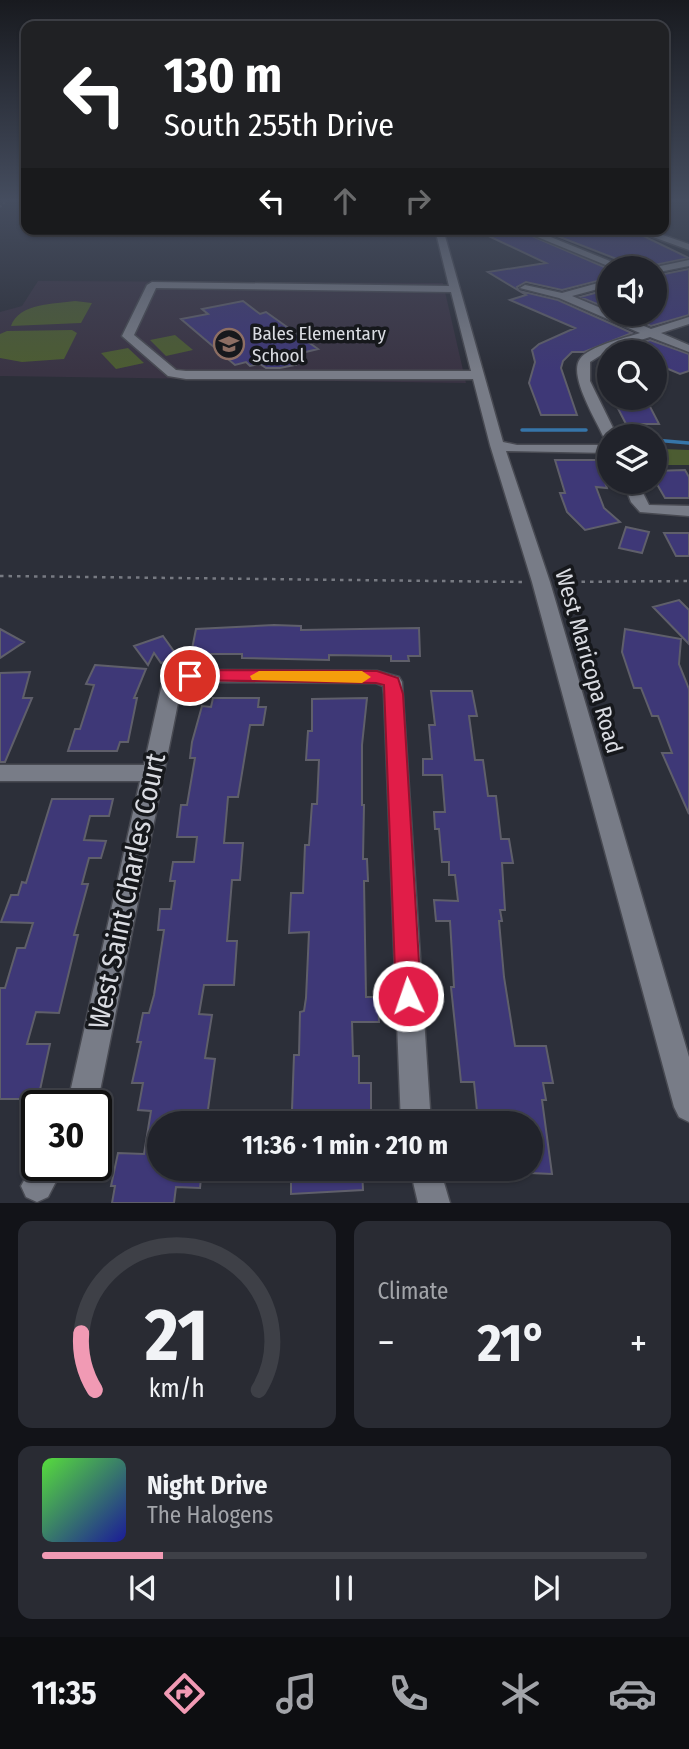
<!DOCTYPE html>
<meta charset="utf-8">
<style>
:root{--surface:#21232b;--page:#292b33;--text:#f1f3f6;--muted:#a2a4a9;--line:#3e4047;--accent:#f19ab4}
body{margin:0;font-family:"Fira Sans Condensed",sans-serif;background:var(--page);color:var(--text);height:100vh;display:flex;flex-direction:column;font-size:26px;white-space:nowrap}
*{box-sizing:border-box;margin:0}
p{font-size:23px;color:var(--muted)}
.icon{flex:none;width:38px;height:38px;fill:none;stroke:currentColor;stroke-width:2;stroke-linecap:round;stroke-linejoin:round}
.map{position:relative;height:1203px;overflow:hidden}
.drawer{display:flex;flex-direction:column;gap:18px;padding:18px;background:#121318;flex:1}
.drawer>*{flex:none}
.hud{position:absolute;left:21px;top:21px;width:648px;height:214px;border-radius:14px;box-shadow:0 2px 5px #0004,0 0 0 2px var(--line);background:#202124;color:#fff;overflow:hidden}
.buttons{position:absolute;left:597px;top:256px;display:grid;gap:14px}
.buttons a{display:grid;place-items:center;width:70px;height:70px;border-radius:50%;background:var(--surface);box-shadow:0 2px 5px #0004,0 0 0 2px var(--line);font-size:35px}
.speed{position:absolute;left:21px;top:1090px;display:flex;gap:14px;font-size:35px;font-weight:700;text-align:center}
.speed>*{display:grid;place-content:center;width:91px;height:91px;border-radius:50%;background:var(--surface);box-shadow:0 2px 5px #0004,0 0 0 2px var(--line);line-height:1}
.speed .limit{border:4px solid #111;border-radius:10px;background:#fff;color:#111}
.pin{position:absolute;display:grid;place-items:center;width:60px;height:60px;color:#fff;margin:-30px;border:4px solid #fff;border-radius:50%;box-shadow:0 2px 7px #0007}
.me{position:absolute;width:77px;margin:-38px;rotate:357deg;stroke-linejoin:round;filter:drop-shadow(0 0 5px #0008)}
.turn{display:flex;align-items:center;gap:24px;height:147px;padding:0 28px;font-size:32px}
.turn .icon{width:91px;height:91px;stroke-width:2.5}
.turn b{display:block;font-size:49px;line-height:60px}
.lanes{display:flex;align-items:center;height:66px;padding:0 28px;background:#0003;justify-content:center;gap:35px;direction:ltr}
.lanes .off{opacity:.35}
.big{font-size:52px;font-weight:700;line-height:1.1}
.drawer .widget{flex:1;display:flex;flex-direction:column;justify-content:center;gap:10px;min-width:0;padding:0 24px;border-radius:14px;background:var(--page)}
.drawer .dial{align-items:center;gap:0}
.dial svg{height:182px;overflow:visible;fill:none;stroke:var(--line);stroke-width:7;stroke-linecap:round;text-anchor:middle}
.dial text{fill:var(--text);stroke:none}
.song{display:flex;align-items:center;gap:21px}
.cover{width:84px;height:84px;border-radius:10px;background:linear-gradient(135deg,hsl(110 70% 55%),hsl(240 70% 35%))}
.played{height:7px;border-radius:4px;background:linear-gradient(90deg,var(--accent) 20%,var(--line) 20%)}
.keys{display:flex;justify-content:space-around;direction:ltr}
.heat{display:flex;justify-content:space-between;align-items:center;font-size:38px;direction:ltr}
.drawer .tiles{flex:1;display:grid;gap:18px;grid-template-columns:1fr 1fr}
.widget:last-child{grid-column:span 2}
.trip{position:absolute;left:147px;top:1111px;width:396px;height:70px;border-radius:35px;background:var(--surface);box-shadow:0 2px 5px #0004,0 0 0 2px var(--line);font-weight:700;line-height:70px;text-align:center}
.menu{display:flex;height:112px;justify-content:space-around;align-items:center;background:#0d0e11;color:var(--muted)}
.menu .icon{width:49px;height:49px}
.menu .selected{color:var(--accent)}
.menu b{font-size:32px;color:var(--text)}
.map>svg:first-child{display:block}
</style>
<div class="map">
<svg width="689" height="1203" viewBox="0 0 689 1203">
<rect width="100%" height="100%" fill="#2c2f39"/>
<!-- education -->
<path fill="#3a3444" d="M38,281L443,283L466,383L0,376V312L22,306Z"/>
<!-- green -->
<path fill="#4c5c32" d="M75,301L92,303L81,323L11,326C19,303 54,304 75,301Z
M72,330L77,333L64,359L22,362L0,358V334L7,331Z
M175,335L193,350L166,356L150,340Z
M128,348L144,363L116,369L101,353Z
M662,449L689,450V465H655V450Z"/>
<g fill="none" stroke-linecap="round" stroke-linejoin="round">
<!-- stream -->
<path stroke="#3675a9" stroke-width="3.5" d="M522,430H586
M654,440L689,443"/>
</g>
<!-- building -->
<path fill="#3e3877" stroke="#5f5f6a" stroke-width="2" d="M506,229H516L609,269V278L562,290L526,282L517,287L519,291L558,300L632,333L584,352H572L563,361L561,368L577,415H541L529,383L535,362L532,350L539,344L575,328L510,300L526,295L488,272L546,263L482,233Z
M539,229H629L689,258L640,268Z
M689,269V315L651,326L620,313H654V276Z
M609,289V309L580,297Z
M243,301L260,314L266,312L318,349L285,357L295,365L280,368H266L260,364L250,366L246,362L235,365L181,319L208,314L202,309Z
M650,340L689,354V371L680,374L654,363V352H612Z
M612,397H645L659,424H626Z
M555,460H597L607,488L596,487L604,508L620,522L585,530L567,512L560,493H565Z
M685,470L689,477V498H665L654,479V471Z
M626,527L649,532L642,553L619,548Z
M664,533H689V556H676Z
M679,600L689,610V644L653,607Z
M274,625L301,626V630L419,628L420,656H408L409,661H391V656L329,655V660L242,658V654H191L196,629Z
M0,629L24,642L0,658Z
M625,629L681,639L679,664L689,689V814L662,753H672L658,716H652L641,688H634L622,652Z
M163,636L178,657L161,663L154,653L148,665L134,646Z
M95,665L146,669L134,698H137L128,742H120L117,751H68L75,729H80L94,685L86,684Z
M30,672L23,698H32L5,762H0V673Z
M431,691H472L477,716H469L475,760H483L488,796H496L501,839H509L513,863H502L505,910H500L502,921H499L504,977L515,1046H546L553,1083H543L546,1100H542L552,1174L530,1173V1124H464L463,1111H477L474,1082H461L451,987H454L450,921H436L434,900L458,901L455,875H449V862H442L439,829H435L434,812H445L442,775H423V759H432L429,725H435Z
M213,698H259L258,707H266L263,725H250L238,797H228L224,843H243L240,880H232L227,941H237L234,985H204L199,1014L212,1015L205,1058L215,1059L206,1124H159V1169H202L200,1188L176,1187L174,1203H112L115,1186H111L118,1153L144,1154L151,1111L138,1110L143,1083H132L141,1042H137L143,1013H149L154,995L164,930H158L160,909H171L175,881H170L173,862H194L197,837H177L181,805H187L195,758H190L192,742L202,706L211,707Z
M367,698L362,745V805H364L363,859H367L368,881H364L366,997H378L379,1022H352L353,1056H359V1083H371V1111L292,1110L294,1055H299L300,1012L304,1011L306,998L309,932L289,933L291,893H303L305,845H309L312,804H317L319,760H306L308,731H312V699Z
M52,799H113L109,816H90L84,840L106,841L101,858H89L82,884H88L74,935H78L59,1013L36,1012L27,1044H50L38,1099H0V988H5L17,948H25L33,923L1,922L11,895H18L22,882L26,883Z
M291,1169H362L363,1190L291,1194Z"/>
<g fill="none" stroke-linecap="round" stroke-linejoin="round">
<!-- minor casing -->
<g stroke="#484a52" stroke-width="3">
<path id="minor" d="M435,229H443L503,442L517,445H609V453L506,451L550,582L689,1057V1122L679,1117L674,1107L532,582L490,445L473,379H186L168,376L122,336L147,285L152,282L449,286ZM156,288L451,292L471,371H186L176,370L134,335Z
M518,229H531L627,268H613Z
M631,229H645L689,244V250Z
M689,260V266L654,273V268H651Z
M609,280V286L572,296L651,329L689,317V324L661,333L689,345V352L650,337L609,350L590,362V381L617,436H609V440L603,436C596,420 568,375 580,359C589,346 625,338 640,333L559,298L520,288L525,285L562,293Z
M623,481H637L649,505L689,506V516L640,512L631,502Z
M190,670L377,671L399,677L402,682L431,1124H401L384,694L383,686L376,683L193,682L181,688L97,1106H67L140,781H0V765H144L162,684L165,679Z
M37,1157V1166H64L48,1197L37,1202L26,1197L21,1186Z
M410,1169H440L450,1203H418Z"/>
</g>
<!-- path-far1 -->
<path stroke="#777a82" stroke-width="2" stroke-dasharray="2 2.5" stroke-linecap="butt" d="M0,207L5,202"/>
<!-- path -->
<path stroke="#777a82" stroke-width="2.5" stroke-dasharray="3.5 5" stroke-linecap="butt" d="M0,576L525,582
M556,582L689,581"/>
<!-- minor -->
<use href="#minor" fill="#787c87" fill-rule="evenodd"/>
</g>
<!-- sky -->
<linearGradient id="sky" x2="0" y2="1"><stop stop-color="#181a1f"/><stop offset="0.54" stop-color="#454d5f"/><stop offset="1" stop-color="#454d5f" stop-opacity="0"/></linearGradient>
<rect width="689" height="371" fill="url(#sky)"/>
<!-- route -->
<path fill="#e11d48" stroke="#92132f" stroke-width="2" d="M190,670L377,671L398,678L403,694L421,996L417,1004L408,1007L400,1004L396,996L384,685L376,683L184,680L181,676L184,672Z"/>
<!-- slow -->
<path fill="#f59e0b" d="M259,671H362L371,677L362,683L252,680L250,676Z"/>
<!-- icons -->
<defs>
<g id="school-ring" transform="scale(1.575)"><circle r="9.5" fill="#16181c" stroke="#8d6e63" stroke-width="1.5"/><path d="M0-5L7-2L0 1L-7-2ZM-4 1L0 2.5L4 1V4Q0 6-4 4Z" fill="#8d6e63"/></g>
</defs>
<g fill-rule="evenodd">
<use href="#school-ring" x="229" y="344"/>
</g>
<g text-anchor="middle" dominant-baseline="central" stroke-width="7" stroke-linejoin="round" paint-order="stroke">
<!-- far-poi labels -->
<g font-size="19" fill="#dadce2" stroke="#16181c" text-anchor="start">
<text x="252" y="333">Bales Elementary<tspan x="252" dy="22">School</tspan></text>
</g>
<!-- street labels -->
<g font-size="23" fill="#dadce2" stroke="#16181c">
<text transform="translate(589 661) rotate(74)">West Maricopa Road</text>
</g>
<!-- near-street labels -->
<g font-size="28" fill="#dadce2" stroke="#16181c">
<text transform="translate(127 891) rotate(-78)">West Saint Charles Court</text>
</g>
</g>
</svg>
<div class="buttons">
<a><svg class="icon" aria-label="sound" viewBox="0 0 24 24"><path d="M4 9h4l5-4v14l-5-4H4zM17 9q2 3 0 6"/></svg></a>
<a><svg class="icon" aria-label="search" viewBox="0 0 24 24"><circle cx="10" cy="10" r="6"/><path d="M15 15l6 6"/></svg></a>
<a><svg class="icon" aria-label="layers" viewBox="0 0 24 24"><path d="M12 4l9 5-9 5-9-5zM3 14l9 5 9-5"/></svg></a>
</div>
<div class="speed"><div class="limit">30</div></div>
<div class="pin" style="left:190px;top:676px;background:#d93025"><svg class="icon" aria-label="arrive" viewBox="0 0 24 24"><path d="M6 21V4h12l-3 4 3 4H6"/></svg></div>
<svg class="me" style="left:408px;top:996px" viewBox="-20 -20 40 40"><circle r="17" fill="#e11d48" stroke="#fff" stroke-width="3"/><path d="M0-11L8 9 0 5-8 9z" fill="#fff"/></svg>
<div class="trip">11:36 · 1 min · 210 m</div>
<div class="hud">
<div class="turn"><svg class="icon" aria-label="left" viewBox="0 0 24 24"><path d="M17 20v-9H6M10 6l-5 5 5 5"/></svg><div><b>130 m</b>South 255th Drive</div></div>
<div class="lanes"><svg class="icon" aria-label="left" viewBox="0 0 24 24"><path d="M17 20v-9H6M10 6l-5 5 5 5"/></svg><svg class="icon off" aria-label="ahead" viewBox="0 0 24 24"><path d="M12 20V5M6 11l6-6 6 6"/></svg><svg class="icon off" aria-label="right" viewBox="0 0 24 24"><path d="M7 20v-9h11M14 6l5 5-5 5"/></svg></div>
</div>
</div>
<section class="drawer">
<div class="tiles">
<div class="widget dial"><svg viewBox="0 0 100 80">
<path d="M14 69A42 42 0 1 1 86 69"/>
<path d="M14 69A42 42 0 0 1 8 44" stroke="#f19ab4"/>
<text x="50" y="56" font-size="32" font-weight="700">21</text>
<text x="50" y="72" font-size="11">km/h</text>
</svg></div>
<div class="widget"><p>Climate</p>
<div class="heat"><a>−</a><b class="big">21°</b><a>+</a></div>
</div>
<div class="widget">
<div class="song"><i class="cover"></i><div><b>Night Drive</b><p>The Halogens</p></div></div>
<div class="played"></div>
<div class="keys"><svg class="icon" aria-label="previous" viewBox="0 0 24 24"><path d="M18 5L8 12l10 7zM5 5v14"/></svg><svg class="icon" aria-label="pause" viewBox="0 0 24 24"><path d="M8 5v14M16 5v14"/></svg><svg class="icon" aria-label="next" viewBox="0 0 24 24"><path d="M6 5l10 7-10 7zM19 5v14"/></svg></div>
</div>
</div>
</section>
<nav class="menu">
<b>11:35</b>
<svg class="icon selected" aria-label="directions" viewBox="0 0 24 24"><path d="M12 3l9 9-9 9-9-9zM9 14v-3h6M13 9l2 2-2 2"/></svg>
<svg class="icon" aria-label="music" viewBox="0 0 24 24"><path d="M9 18V5l10-2v13"/><circle cx="6" cy="18" r="3"/><circle cx="16" cy="16" r="3"/></svg>
<svg class="icon" aria-label="phone" viewBox="0 0 24 24"><path d="M5 4h4l2 5-3 2q2 4 5 5l2-3 5 2v4C11 20 4 13 5 4z"/></svg>
<svg class="icon" aria-label="climate" viewBox="0 0 24 24"><path d="M12 3v18M4 7l16 10M4 17L20 7"/></svg>
<svg class="icon" aria-label="car" viewBox="0 0 24 24"><path d="M5 17H2v-5l4-1 3-4h7l3 4 3 1v5h-3M9 17h6M6 11h13"/><circle cx="7" cy="17" r="2"/><circle cx="17" cy="17" r="2"/></svg>
</nav>
